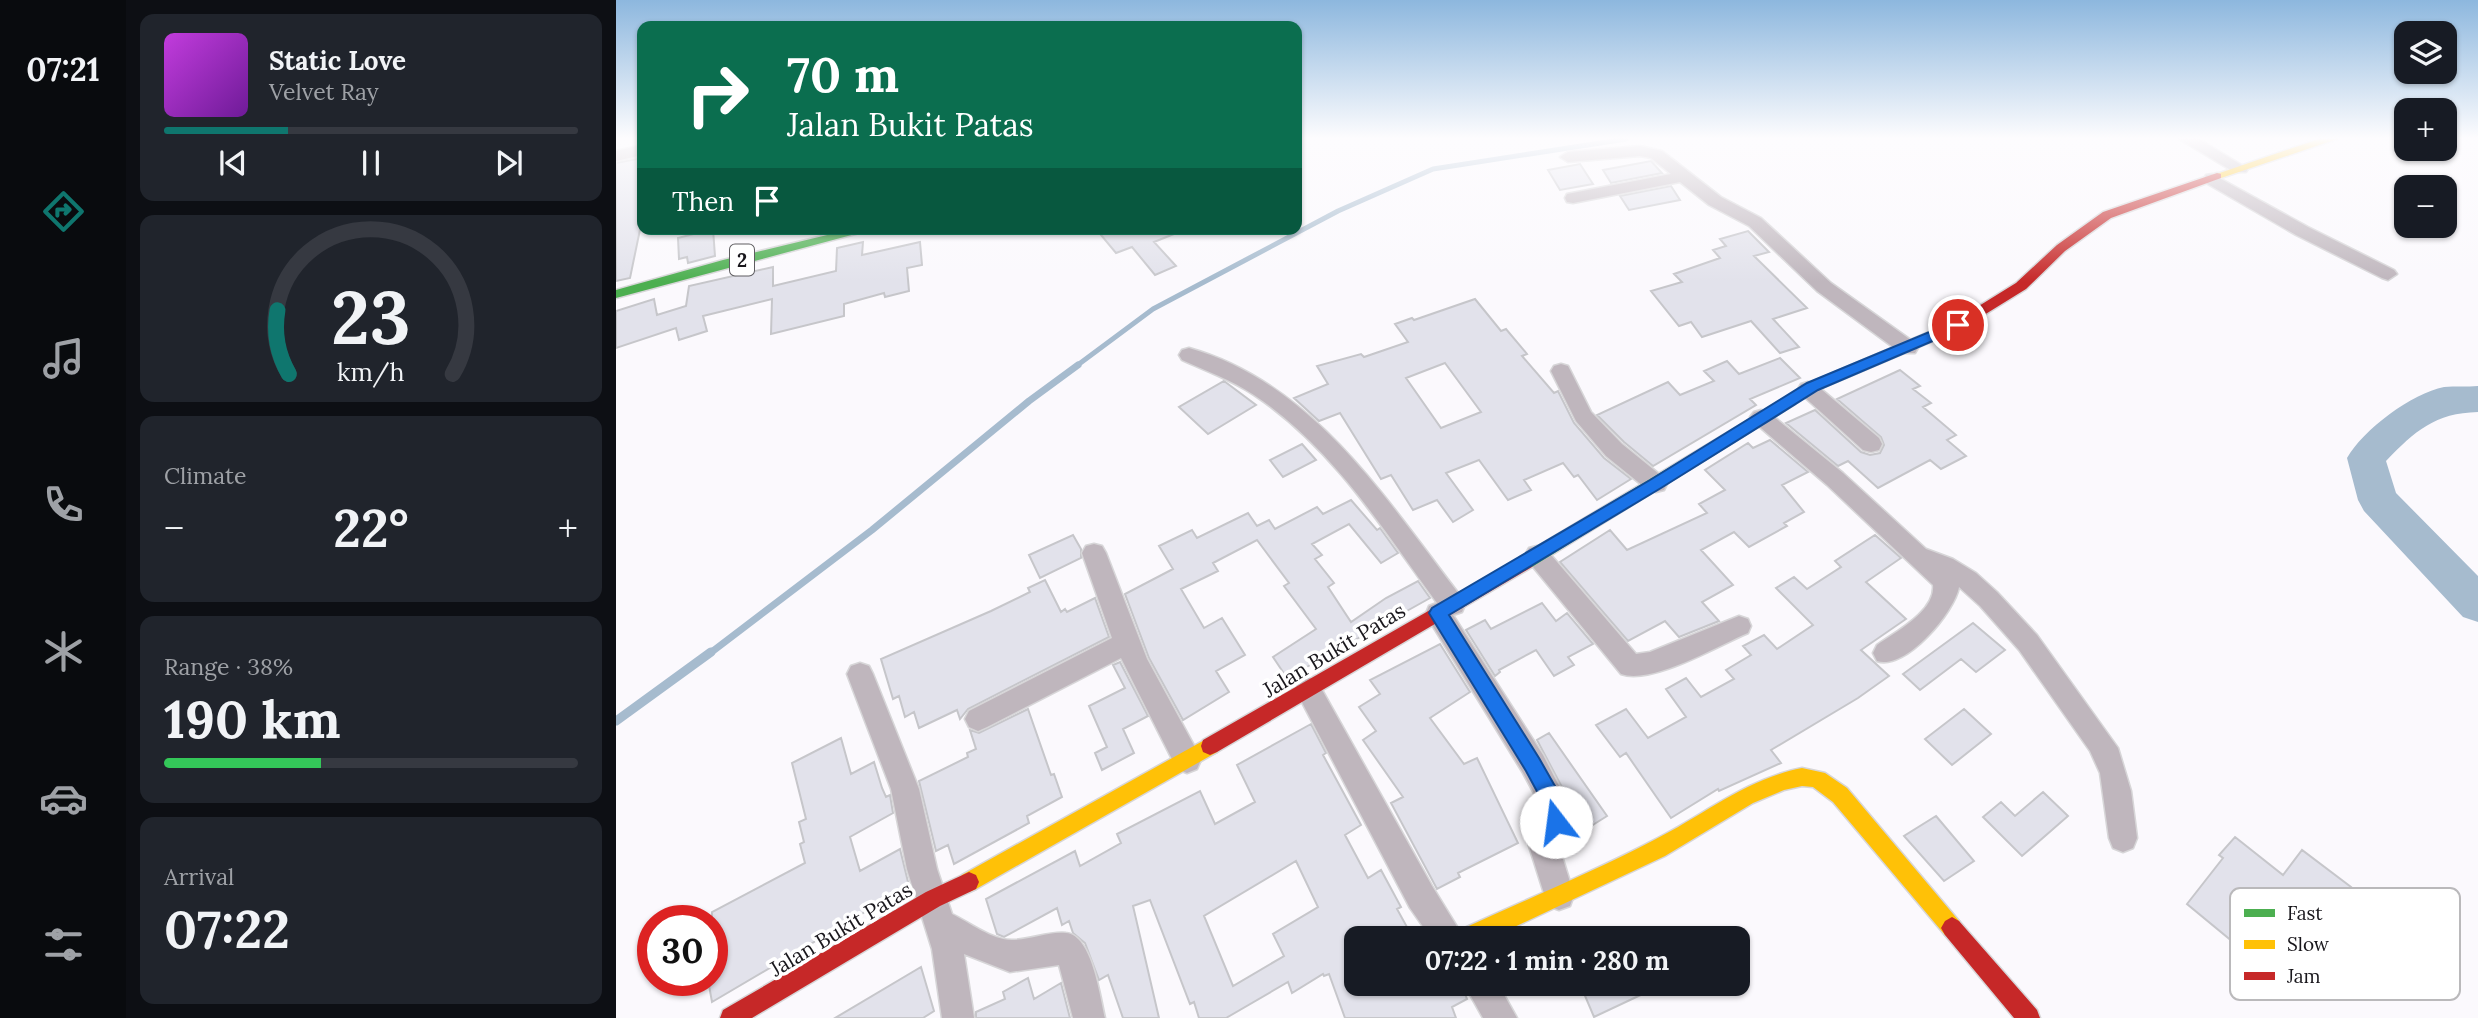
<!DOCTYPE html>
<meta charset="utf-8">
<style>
:root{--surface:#171b24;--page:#20242c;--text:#f1f3f6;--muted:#9ea1a6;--line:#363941;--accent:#0f766e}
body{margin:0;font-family:Lora,serif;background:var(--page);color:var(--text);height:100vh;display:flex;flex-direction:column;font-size:26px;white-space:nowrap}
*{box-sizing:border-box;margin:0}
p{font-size:23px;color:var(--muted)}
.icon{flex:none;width:38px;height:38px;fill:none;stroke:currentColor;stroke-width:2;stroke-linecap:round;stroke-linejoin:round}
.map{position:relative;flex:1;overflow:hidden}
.side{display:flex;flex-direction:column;gap:14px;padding:14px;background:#0d0f14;width:490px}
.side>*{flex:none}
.top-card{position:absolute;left:21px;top:21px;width:665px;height:214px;border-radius:14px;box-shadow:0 2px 5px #0004;background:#0b6e4f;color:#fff;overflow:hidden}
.tools{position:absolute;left:1778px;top:21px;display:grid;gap:14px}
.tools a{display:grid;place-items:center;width:63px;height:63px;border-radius:14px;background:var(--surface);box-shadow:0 2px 5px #0004;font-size:35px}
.speed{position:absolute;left:21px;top:905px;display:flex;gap:14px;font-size:35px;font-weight:700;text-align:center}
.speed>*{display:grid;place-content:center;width:91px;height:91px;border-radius:50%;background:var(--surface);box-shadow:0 2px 5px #0004;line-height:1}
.speed .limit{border:10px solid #d22;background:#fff;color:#111}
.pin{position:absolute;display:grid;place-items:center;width:60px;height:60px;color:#fff;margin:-30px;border:4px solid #fff;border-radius:50%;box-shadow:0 2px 7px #0007}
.me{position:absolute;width:77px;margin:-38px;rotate:345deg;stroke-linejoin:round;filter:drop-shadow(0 0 5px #0008)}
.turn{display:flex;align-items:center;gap:24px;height:147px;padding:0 35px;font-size:32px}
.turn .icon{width:91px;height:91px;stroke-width:2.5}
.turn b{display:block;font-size:49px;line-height:60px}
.then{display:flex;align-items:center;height:66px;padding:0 35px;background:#0003;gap:14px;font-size:26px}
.big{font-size:52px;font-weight:700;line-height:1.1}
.side .widget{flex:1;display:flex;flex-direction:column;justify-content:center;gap:10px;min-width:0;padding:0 24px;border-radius:14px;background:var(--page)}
.side .dial{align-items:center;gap:0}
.dial svg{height:182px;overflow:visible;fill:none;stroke:var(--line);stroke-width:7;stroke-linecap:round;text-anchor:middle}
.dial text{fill:var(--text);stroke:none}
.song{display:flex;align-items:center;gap:21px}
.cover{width:84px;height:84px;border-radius:10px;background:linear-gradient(135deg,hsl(290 70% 55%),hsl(280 70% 35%))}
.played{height:7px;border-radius:4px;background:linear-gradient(90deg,var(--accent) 30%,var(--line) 30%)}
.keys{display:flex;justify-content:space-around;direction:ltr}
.heat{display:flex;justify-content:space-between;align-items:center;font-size:38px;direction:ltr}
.charge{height:10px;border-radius:5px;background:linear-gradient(90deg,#34c759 38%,var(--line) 0)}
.trip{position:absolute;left:728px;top:926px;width:406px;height:70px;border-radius:14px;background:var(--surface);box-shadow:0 2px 5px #0004;font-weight:700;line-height:70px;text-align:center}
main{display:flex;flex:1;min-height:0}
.menu{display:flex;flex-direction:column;width:126px;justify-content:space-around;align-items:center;background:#090b0e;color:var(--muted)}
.menu .icon{width:49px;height:49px}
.menu .active{color:var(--accent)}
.menu b{font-size:32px;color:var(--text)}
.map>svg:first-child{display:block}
</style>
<main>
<nav class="menu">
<b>07:21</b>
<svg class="icon active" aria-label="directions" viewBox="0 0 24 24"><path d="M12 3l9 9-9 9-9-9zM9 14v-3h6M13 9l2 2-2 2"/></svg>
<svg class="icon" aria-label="music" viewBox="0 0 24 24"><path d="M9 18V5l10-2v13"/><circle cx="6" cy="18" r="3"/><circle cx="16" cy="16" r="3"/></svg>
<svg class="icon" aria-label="phone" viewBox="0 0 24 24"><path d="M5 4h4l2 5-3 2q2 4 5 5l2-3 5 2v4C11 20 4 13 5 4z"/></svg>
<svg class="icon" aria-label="climate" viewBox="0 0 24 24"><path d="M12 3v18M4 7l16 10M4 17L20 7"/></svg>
<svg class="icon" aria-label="car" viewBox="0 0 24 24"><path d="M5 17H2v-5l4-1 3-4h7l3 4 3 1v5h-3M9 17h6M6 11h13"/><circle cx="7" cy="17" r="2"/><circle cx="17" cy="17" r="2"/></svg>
<svg class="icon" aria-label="filters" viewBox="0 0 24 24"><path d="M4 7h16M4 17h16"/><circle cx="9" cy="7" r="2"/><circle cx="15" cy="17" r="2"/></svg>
</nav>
<section class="side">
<div class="widget">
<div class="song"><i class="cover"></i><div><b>Static Love</b><p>Velvet Ray</p></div></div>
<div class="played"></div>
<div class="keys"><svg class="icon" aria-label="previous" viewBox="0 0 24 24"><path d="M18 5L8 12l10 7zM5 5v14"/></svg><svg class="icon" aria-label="pause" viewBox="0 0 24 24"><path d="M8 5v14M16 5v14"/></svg><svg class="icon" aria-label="next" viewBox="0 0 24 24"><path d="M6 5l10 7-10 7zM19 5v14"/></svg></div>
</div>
<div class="widget dial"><svg viewBox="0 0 100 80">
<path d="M14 69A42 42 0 1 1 86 69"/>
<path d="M14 69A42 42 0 0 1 9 41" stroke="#0f766e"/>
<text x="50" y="56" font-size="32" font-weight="700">23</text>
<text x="50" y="72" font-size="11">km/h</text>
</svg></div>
<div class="widget"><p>Climate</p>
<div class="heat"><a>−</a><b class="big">22°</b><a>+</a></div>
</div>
<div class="widget"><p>Range · 38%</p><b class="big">190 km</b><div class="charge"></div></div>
<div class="widget"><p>Arrival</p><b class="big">07:22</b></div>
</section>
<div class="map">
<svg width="1862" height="1018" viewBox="0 0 1862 1018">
<rect width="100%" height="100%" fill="#fbf9fd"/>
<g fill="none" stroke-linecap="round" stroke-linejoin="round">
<!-- stream-far2 -->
<path stroke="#a6bbce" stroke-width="5" d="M459,367L537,309L722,211L817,169L1010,139"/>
<!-- stream-far1 -->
<path stroke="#a6bbce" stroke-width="7" d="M93,654L256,530L413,401L462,365"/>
<!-- stream -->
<path stroke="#a6bbce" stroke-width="9" d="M0,721L95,652"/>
<!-- river -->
<path fill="#a6bbce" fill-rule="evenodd" d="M1862,386V412C1819,413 1799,431 1770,461L1780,493L1862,576V622L1847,617L1748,511L1742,500L1731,458C1747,430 1796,393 1828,387C1839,386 1851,387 1862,386Z"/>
</g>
<!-- building -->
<path fill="#e2e2eb" stroke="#c6c6ca" stroke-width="2" fill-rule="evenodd" d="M26,158V220L14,278L0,281V163Z
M1035,161L1046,173L995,183L987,170Z
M964,164L977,184L944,190L932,170Z
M1055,186L1064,200L1013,210L1004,196Z
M97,229L99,256L72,263L71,257L63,259L62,238Z
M480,229H568V230L538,242L560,266L539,275L516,247L500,253Z
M1132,231L1153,252L1138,256L1191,308L1157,319L1183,347L1164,353L1135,321L1086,337L1075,322L1063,326L1035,291L1066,282L1058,274L1104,258L1097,250L1110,246L1104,239Z
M247,242L246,255L304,242L306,265L291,268L293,291L269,297L268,293L228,304V316L155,334L156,299L87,316L91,331L63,340L60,328L0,348V311L38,299L41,315L70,306L73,286L157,267V286L220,271L221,248Z
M859,299L885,331L890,329L911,354L906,356L938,393L942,391L958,423L988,458L1015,479L981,500L962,475L958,477L947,463L908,480L915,490L892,500L863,460L830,473L857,510L837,522L821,500L797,510L775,475L765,479L724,413L703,421L678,398L712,384L701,366L745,354L748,357L792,342L779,324L796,318L798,320ZM829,363L865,412L825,428L790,378Z
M1164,358L1184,378L1134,399L1140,405L1037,466L1008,442L981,415L1052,382L1064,395L1098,381L1088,371L1111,361L1123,374Z
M1284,370L1304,386L1297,389L1315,403L1307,407L1340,435L1331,440L1350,456L1325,469L1314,460L1262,488L1232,461L1222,466L1170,423L1199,410L1245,452L1254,455L1264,453L1268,445L1265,437L1221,399Z
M608,381L640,405L592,434L563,407Z
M1154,440L1192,472L1166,485L1188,512L1168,523L1171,526L1133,547L1118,532L1085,550L1117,585L1086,602L1103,621L1063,637L1049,621L1012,641L944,562L994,530L1011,550L1091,513L1083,504L1109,490L1089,470L1132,443L1137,448Z
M686,444L700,460L667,477L654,460Z
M735,500L761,530L764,528L782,553L765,563L733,524L696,544L706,555L699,559L718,583L712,587L735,622L770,598L802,581L814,598L671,678L657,657L700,629L668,586L673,583L641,540L597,563L602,571L565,589L588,628L606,618L629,655L600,671L613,692L567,720L533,658L509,594L557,569L543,546L576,530L581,538L632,513L641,526L653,520L659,529L701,507L707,514Z
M457,535L465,549V558L424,578L413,555Z
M1259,535L1285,558L1250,582L1290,619L1245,650L1273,676L1242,698L1155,750L1165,763L1103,791L1102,789L1055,818L1010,753L1004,757L980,725L1010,709L1032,738L1070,717L1050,689L1070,678L1085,697L1118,679L1110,670L1135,655L1127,646L1148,635L1161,649L1197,625L1160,588L1178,577L1191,589L1225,567L1219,561Z
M429,580L445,612L449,609L451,612L479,598L493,637L352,709L344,719L341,710L303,728L298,712L289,717L283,696L277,699L265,659L375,611L414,592L412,588Z
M926,603L940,621L951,613L977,644L952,657L958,665L938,676L920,650L883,670L884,672L879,676L850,630L869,620L875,629Z
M1357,623L1389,650L1360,672L1345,659L1304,690L1287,674Z
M824,644L854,692L814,718L848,764L861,758L902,843L842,873L844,877L821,889L775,803L787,797L747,740L760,731L743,707L764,694L754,680Z
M504,662L532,716L507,729L518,753L486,770L479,753L491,747L473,706L509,688L497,665Z
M412,709L435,775L438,774L446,797L411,816L413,823L338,864L332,845L320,851L303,781L352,757L351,753L360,749L354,730L363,733Z
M1348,709L1375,734L1336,765L1309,739Z
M695,724L710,753L707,755L745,825L729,835L752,878L765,870L785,907L781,909L797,938H740V984H845L851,999L836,1007L840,1018H729L713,974L708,976L707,974L676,993L672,982L610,1018H583L578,1002L574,1004L534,900L517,906L543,1018H507L492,975L483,980L469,943L457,933L453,921L446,925L441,908L388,937L381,934L370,899L459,851L464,866L505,843L501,834L584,791L599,824L639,802L621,765ZM680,861L702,907L657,934L668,956L617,986L588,916Z
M933,733L991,816L964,833L957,823V808L921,740Z
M225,738L235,774L258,762L266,788L270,797L274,795L277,813L234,837L244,871L284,849L293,886L96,1002L92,980H96V912L189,863L184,844L188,842L183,822L190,819L176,763Z
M1427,792L1452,816L1406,856L1367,817L1385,802L1399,816Z
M1320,816L1358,861L1328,881L1288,836Z
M1619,837L1667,875L1686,850L1735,887L1689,954L1714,974L1696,999L1633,945L1628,951L1571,904L1607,858L1603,855Z
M305,967L318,1011L307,1018H219Z
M412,978L418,999L445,983L454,1018H360V1012L389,999L387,992Z
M964,984H1048L978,1017Z"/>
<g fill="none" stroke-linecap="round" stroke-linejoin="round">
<!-- street casing -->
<g stroke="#d7d6d8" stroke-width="3">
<path id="street" d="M1563,139H1583L1632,169L1630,172H1618Z
M26,145V155L0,161V151Z
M1024,146L1046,151L1105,197L1145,218L1215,283L1299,343L1302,348L1299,353H1285L1201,291L1133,226L1093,205L1064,182L957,203L951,202L949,198L951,194L1055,174L1035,158L1024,156L952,162L944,157L952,152Z
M1596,174L1692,227L1778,270L1781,274L1772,280L1766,278L1680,235L1590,183L1588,179L1590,175Z
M573,348C698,383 771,501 846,598L849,605L846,612L837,615L927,755L955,809C959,822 949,830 941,840L958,895L954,906L943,910L932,906L912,843L917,825L928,812L907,773L813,620L810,613L813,606L821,603C767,529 716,447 638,395C616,380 590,371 566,360L563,355L566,350Z
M945,364L952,366L975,412L1006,444L1048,478L1051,484L1048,490L1040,492L1032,490L990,456L960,421L935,371L938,366Z
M1192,382L1199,384L1263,438L1266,444L1263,450L1255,452L1247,450L1185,394L1182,389L1185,384Z
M1145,410L1152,412L1227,473L1310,549L1337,559L1360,573L1381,592L1421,635L1502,748L1515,791L1521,838L1517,848L1507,852L1497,848L1493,838L1484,773L1474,751L1403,650L1364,606L1343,587C1339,611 1290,671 1261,661L1257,653L1261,645C1279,632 1320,611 1317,585L1211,485L1138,422L1134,417L1138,412Z
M478,544L486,546L490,553L531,659L581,751L585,760L581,769L571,773L561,769L505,658L371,727L362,731L353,727L349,719L353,711L496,638L466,553L470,546Z
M921,546L929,548L1020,654L1034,652L1123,616L1132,619L1135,626L1132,633C1101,646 1036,685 1005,674L913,562L909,555L913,548Z
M244,663L253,666L257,674L303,789L321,869L336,914C354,923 376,940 396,940C414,940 433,931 450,933C476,935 484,997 489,1018H457L443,965L394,972L348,954L358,1018H326L316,949L291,869L275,789L231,674L235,666Z
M692,677L701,681L816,886L848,938H815L794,908L679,689L683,681Z
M848,984H882L901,1018H867Z"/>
</g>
<!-- fast casing -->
<g stroke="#d7d6d8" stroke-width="3">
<path id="fast" d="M236,229H258L0,298V290L107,260Z
M1174,395L1181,400L1179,404L916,567H904L902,562L904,557Z"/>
</g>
<!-- slow casing -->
<g stroke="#d7d6d8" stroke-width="3">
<path id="slow" d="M1703,139H1721L1605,178L1595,176Z
M594,737L601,740L603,746L601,752L360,889L353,892L346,889L343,882L346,875Z
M1186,768L1209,773L1231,788L1343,921L1347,928L1343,935L1336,939L1329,935L1217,802L1197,787L1186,786L1168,790L1137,803L1049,856L875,938H841L844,930C909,900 975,873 1038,840C1088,815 1130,779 1186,768Z"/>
</g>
<!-- jam casing -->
<g stroke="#d7d6d8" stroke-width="3">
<path id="jam" d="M1601,173L1605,174V178L1495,218L1449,251L1410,289L1347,328L1201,390L1174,405L1167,400L1191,384L1337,322L1400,283L1441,245L1487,212Z
M910,555L916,557L918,562L916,567L601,752L594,755L587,752L585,746L587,740Z
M353,872L360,875L363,882L360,889L324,906L136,1018H104L107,1010L310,892Z
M1336,917L1343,921L1421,1010L1424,1018H1398L1329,935L1325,928L1329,921Z"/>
</g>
<!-- street -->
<use href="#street" fill="#bfb6bd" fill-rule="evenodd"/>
<!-- fast -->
<use href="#fast" fill="#4caf50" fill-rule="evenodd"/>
<!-- slow -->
<use href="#slow" fill="#ffc107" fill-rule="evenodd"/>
<!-- jam -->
<use href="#jam" fill="#c62828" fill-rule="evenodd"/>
</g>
<!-- sky -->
<linearGradient id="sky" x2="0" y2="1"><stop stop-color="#8db7de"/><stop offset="0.49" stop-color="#fdfcfe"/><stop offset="1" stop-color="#fdfcfe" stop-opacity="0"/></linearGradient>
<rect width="1862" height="282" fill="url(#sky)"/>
<!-- route -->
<path fill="#1a73e8" stroke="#114b97" stroke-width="2" d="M1342,320L1347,322V328L1202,390L1045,488L833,615L923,758L948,802L951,809L947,828L940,831L933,828L930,822L931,810L910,771L816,618L813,613L816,608L1034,480L1191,383Z"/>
<g text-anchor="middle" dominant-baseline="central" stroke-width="7" stroke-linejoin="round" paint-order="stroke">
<!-- shield labels -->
<rect fill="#fff" stroke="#5e5d60" stroke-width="2" x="114" y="244.5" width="24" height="31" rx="5"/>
<g font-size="19" font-weight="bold" fill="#19171c">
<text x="126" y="260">2</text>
</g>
<!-- street labels -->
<g font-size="21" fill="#19171c" stroke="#fff">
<text transform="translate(718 650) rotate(-31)">Jalan Bukit Patas</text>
<text transform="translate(225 929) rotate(-31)">Jalan Bukit Patas</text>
</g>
</g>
<!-- legend -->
<rect x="1614" y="888" width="230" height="112" rx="10" fill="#fff" stroke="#bab9bb" stroke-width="2"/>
<rect x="1628" y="909" width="31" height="8" fill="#4caf50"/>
<rect x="1628" y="940" width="31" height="9" fill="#ffc107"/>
<rect x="1628" y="972" width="31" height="8" fill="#c62828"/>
<g font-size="19" fill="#19171c">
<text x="1671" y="920">Fast</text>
<text x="1671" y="951">Slow</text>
<text x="1671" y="983">Jam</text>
</g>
</svg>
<div class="tools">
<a><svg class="icon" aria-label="layers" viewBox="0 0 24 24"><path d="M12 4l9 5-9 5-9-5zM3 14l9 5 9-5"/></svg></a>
<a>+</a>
<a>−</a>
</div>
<div class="speed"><div class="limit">30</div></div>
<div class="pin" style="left:1342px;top:325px;background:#d93025"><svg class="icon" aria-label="arrive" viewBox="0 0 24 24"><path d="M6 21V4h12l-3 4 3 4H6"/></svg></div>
<svg class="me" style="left:940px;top:822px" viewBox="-20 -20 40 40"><circle r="19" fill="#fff"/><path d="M0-13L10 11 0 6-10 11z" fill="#1a73e8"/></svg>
<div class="trip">07:22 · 1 min · 280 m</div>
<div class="top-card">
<div class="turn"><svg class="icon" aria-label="right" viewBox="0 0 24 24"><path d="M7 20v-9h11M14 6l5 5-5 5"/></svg><div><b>70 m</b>Jalan Bukit Patas</div></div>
<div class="then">Then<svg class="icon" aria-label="arrive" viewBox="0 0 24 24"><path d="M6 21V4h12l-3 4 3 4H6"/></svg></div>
</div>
</div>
</main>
